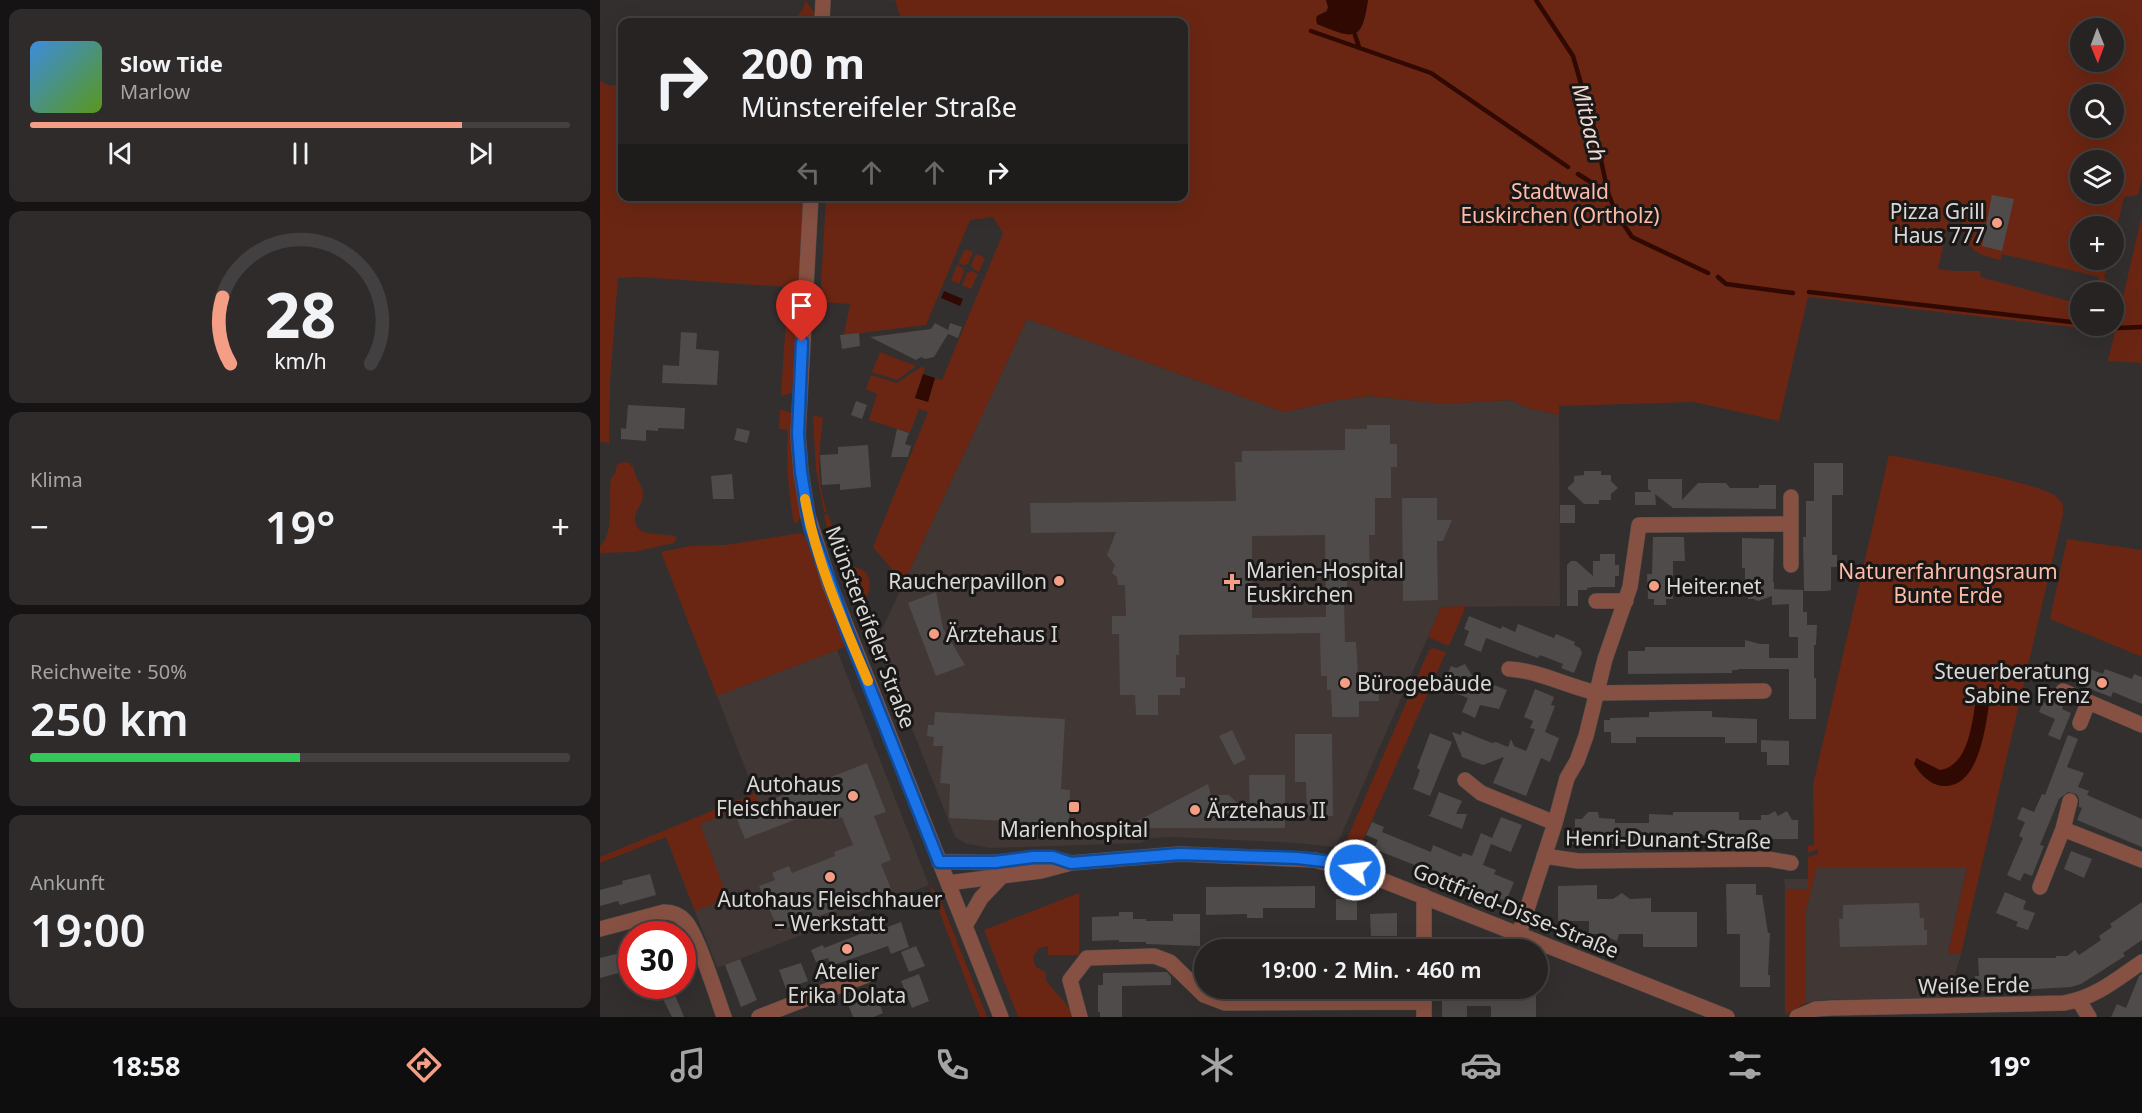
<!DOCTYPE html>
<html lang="de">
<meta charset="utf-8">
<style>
:root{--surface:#262322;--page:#2e2b2a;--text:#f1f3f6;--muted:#a4a4a5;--line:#424040;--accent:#f49e86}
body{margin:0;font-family:"Noto Sans",sans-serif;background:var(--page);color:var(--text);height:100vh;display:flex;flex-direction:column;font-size:22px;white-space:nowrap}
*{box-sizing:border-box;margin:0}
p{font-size:20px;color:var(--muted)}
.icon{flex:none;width:33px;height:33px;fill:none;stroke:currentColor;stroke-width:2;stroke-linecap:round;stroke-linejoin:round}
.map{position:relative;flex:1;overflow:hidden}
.side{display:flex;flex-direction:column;gap:9px;padding:9px;background:#151313;width:600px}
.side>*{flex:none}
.hud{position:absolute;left:18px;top:18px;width:570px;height:183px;border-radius:12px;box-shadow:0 6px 24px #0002,0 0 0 2px var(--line);background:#262322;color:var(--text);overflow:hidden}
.needle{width:39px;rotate:179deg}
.controls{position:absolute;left:1470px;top:18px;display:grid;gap:12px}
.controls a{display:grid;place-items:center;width:54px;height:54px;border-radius:50%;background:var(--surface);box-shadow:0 6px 24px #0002,0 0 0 2px var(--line);font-size:30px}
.speed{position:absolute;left:18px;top:921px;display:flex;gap:12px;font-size:30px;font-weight:700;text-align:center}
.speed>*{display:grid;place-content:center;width:78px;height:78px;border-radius:50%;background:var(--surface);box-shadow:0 6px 24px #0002,0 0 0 2px var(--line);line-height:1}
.speed .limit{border:9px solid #d22;background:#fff;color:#111}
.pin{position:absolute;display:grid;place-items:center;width:51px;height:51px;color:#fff;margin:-62px -26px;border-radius:50% 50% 50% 0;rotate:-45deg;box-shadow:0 0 6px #0007}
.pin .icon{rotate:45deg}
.me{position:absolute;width:66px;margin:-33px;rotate:285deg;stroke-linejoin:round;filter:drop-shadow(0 0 4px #0008)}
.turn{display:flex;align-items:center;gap:21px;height:126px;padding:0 24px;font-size:27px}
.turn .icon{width:78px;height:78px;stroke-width:2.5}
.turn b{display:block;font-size:42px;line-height:51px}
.lanes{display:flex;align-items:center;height:57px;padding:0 24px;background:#0003;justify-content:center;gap:30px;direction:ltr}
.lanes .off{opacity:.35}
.big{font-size:45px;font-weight:600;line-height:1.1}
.side .widget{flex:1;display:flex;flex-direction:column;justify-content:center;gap:9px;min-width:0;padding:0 21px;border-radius:12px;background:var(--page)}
.side .dial{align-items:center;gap:0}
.dial svg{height:156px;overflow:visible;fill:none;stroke:var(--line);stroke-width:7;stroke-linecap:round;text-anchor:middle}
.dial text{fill:var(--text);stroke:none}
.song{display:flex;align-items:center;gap:18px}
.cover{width:72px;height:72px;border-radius:9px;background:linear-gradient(135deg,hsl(210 70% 55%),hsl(90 70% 35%))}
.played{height:6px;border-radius:3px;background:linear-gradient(90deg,var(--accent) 80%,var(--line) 80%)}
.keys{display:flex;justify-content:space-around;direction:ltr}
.heat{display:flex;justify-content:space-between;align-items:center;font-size:33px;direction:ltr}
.charge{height:9px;border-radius:4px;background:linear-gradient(90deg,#34c759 50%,var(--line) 0)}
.trip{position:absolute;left:594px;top:939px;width:354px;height:60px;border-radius:30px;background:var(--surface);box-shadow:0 6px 24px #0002,0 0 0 2px var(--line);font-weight:600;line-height:60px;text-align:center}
.dock{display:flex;height:96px;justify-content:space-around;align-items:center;background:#0f0e0e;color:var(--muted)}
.dock .icon{width:42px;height:42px}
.dock .current{color:var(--accent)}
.dock b{font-size:27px;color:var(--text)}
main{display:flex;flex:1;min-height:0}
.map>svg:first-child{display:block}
</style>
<main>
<section class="side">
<div class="widget">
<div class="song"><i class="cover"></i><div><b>Slow Tide</b><p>Marlow</p></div></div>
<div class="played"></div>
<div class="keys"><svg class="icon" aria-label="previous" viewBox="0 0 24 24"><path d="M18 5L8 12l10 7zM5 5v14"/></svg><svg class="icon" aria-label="pause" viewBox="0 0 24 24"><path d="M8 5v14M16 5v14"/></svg><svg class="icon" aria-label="next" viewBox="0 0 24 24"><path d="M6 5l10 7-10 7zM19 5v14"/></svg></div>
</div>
<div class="widget dial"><svg viewBox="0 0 100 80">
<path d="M14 69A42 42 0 1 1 86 69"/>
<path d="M14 69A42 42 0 0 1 10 35" stroke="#f49e86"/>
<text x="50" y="56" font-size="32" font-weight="700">28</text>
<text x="50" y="72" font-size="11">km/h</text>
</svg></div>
<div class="widget"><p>Klima</p>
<div class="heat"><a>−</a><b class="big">19°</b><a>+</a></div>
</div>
<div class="widget"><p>Reichweite · 50%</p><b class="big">250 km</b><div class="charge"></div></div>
<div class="widget"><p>Ankunft</p><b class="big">19:00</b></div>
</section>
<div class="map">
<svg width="1542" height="1017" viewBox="0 0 1542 1017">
<rect width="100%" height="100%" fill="#322f2e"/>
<!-- built -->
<path fill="#413735" d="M427,319L684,412L739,400L770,396L845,404L910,400L929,408L959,415L960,606L841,607L736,847L695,843L574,837L550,838L541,843L391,848L367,844L355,837L277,640Z
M237,650L329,885L117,968L66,837L158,801L117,696Z
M1216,867H1367L1348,953L1361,954L1350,992L1342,998L1222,1000L1206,1003V910Z
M1184,879H1208V889H1185Z"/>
<!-- green -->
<path fill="#6b2613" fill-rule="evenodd" d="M205,0L215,13L214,22H195C197,13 204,12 205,0Z
M295,0H726L728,7L726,11L717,16V24L744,34L758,33C765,23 766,12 768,0H1542V179L1538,195L1524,197L1514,240V226H1480V260H1509L1504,278L1515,288L1514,294L1497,290L1499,277L1402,254L1401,260C1375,255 1366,249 1362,222L1349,219L1338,269L1353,271H1381L1380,277L1480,304V326H1507L1506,331L1208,297L1179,421L1094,402L959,406V415L929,408L910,400L845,404L770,396L739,400L684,412L427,319L300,591L292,569L273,547L328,412L319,409L310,433L269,420L277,394L266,389L271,375L297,383L321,367L325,368L315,397L328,401L335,378L342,380L403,233L393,217L370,220L326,325L244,335L250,304L220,302L226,197L584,196V22H302ZM1480,28H1514V62H1480ZM1480,94H1514V128H1480ZM1480,160H1514V194H1480Z
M0,81L10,86L21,83L22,85V196L205,197L192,393L181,396L188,287L38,277L18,278L10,381L9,443L0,442Z
M1542,215V363L1508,361Z
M365,249L373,252L368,264L364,265L358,263Z
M376,254L385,258L379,272L373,269L371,265Z
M357,265L363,268L364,272L359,284L351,280Z
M372,271L378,274L371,289L362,285L367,273Z
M280,352L316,366L297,380L272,372Z
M180,409L191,413L193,467L200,517L198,522L194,523C188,490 186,464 188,430L179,429Z
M213,415L223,418C219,450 216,481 227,511L224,512L216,470Z
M1289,455C1317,461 1442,482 1458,498C1464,503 1464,511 1462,519L1361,954L1348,953L1367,867H1217L1206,910V1003L1185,1015V889H1208V857L1218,854V849L1208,853V846L1214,845L1213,785Z
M23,462L29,463L34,468C34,478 43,484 43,494C43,503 36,509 35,517C34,540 63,531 77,537L74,543L34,552L0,553V546C15,534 8,496 11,478L15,474L17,465Z
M228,514L245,565C251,566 259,567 264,571C275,581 269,601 257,607C244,594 229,535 224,515Z
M201,533L205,536L245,647L117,696L61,552L90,546L126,545Z
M1467,539L1542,550V657L1450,619Z
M866,606L849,646L828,637L841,607Z
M833,648L846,652L757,854L746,851L744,847L746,841L829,650Z
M155,793L158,801L100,824L128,898L95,911L66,837L0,863V857Z
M329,885L339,896L387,1017H380Z
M479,893V955H448V946L439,948L433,957L435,966L446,973V981L472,1011L474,1017H418L384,930Z"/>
<!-- water -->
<path fill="#300a02" d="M726,0H768C762,43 754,39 717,24L716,19L717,16L727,11L728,7Z
M344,291L363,299L360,306L341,298Z
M323,374L335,378L328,402L315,398Z
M1391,692C1386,719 1382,789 1342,786C1329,784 1320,774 1314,764L1316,758L1340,770C1371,765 1372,718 1377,694Z"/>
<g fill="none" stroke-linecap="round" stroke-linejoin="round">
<!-- stream -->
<path stroke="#300a02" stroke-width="4.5" d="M936,0L973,56L995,132L1008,193L1015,210L1024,225L1032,237L1108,273
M711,31L831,73L968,167
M755,35L759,47
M978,174L1008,193
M1118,277L1126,284L1193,293
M1209,292L1480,323
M1517,328L1542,327"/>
</g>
<!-- building -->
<path fill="#4f4b4a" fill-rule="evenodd" d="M1392,195L1414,199L1402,251L1382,246Z
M335,323L348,330L350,323L362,327L358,338L348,334L334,357L325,359L321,357L316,360L270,337L331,329Z
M81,332L97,333L96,349L119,351L117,385L62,383L63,365L79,366Z
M259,333L260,346L242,349L240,335Z
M256,401L267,405L262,419L251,415Z
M28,405L85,408L84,429L58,428V431L46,430V441L21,439V428L26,429Z
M767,425H790V444H797V467H791V498H775V535H769L770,577H747V597H744L745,642H756L758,674H778L779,701H759V717H732L731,690H727V676H721L720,633L579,635V655H576V677H585V688H580V695H558V715H536L535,695H520L519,634H512V616H526L525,585H518L517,577L512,573L515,565L507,555L516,532L431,533L430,503L636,501L635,462H642V451L745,450V429H767ZM725,535L726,617L652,618V536Z
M137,428L150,431L147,443L134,440Z
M297,429L309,433L305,444L311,446L308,457H291Z
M268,445L271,487L240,490V484L222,485L220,455L238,454V447Z
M1214,463H1243V495H1232V555H1237V567H1231V590L1226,591H1204L1203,537H1206V501H1214Z
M984,471H1001V475H1011V481L1018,488L1011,494V500H999V504H984L967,488L974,482V476L984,475Z
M132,474L134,499H113L111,476Z
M1048,479H1082V500L1098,483H1126L1130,488H1159V485H1176V509L1073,508L1055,494L1056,505H1035V492H1052L1048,489Z
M802,498H837V520H852L843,541H837L838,600L803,601Z
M960,505H975V523H960Z
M1053,537H1084L1085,561H1073V599H1066V605H1054V599H1048L1047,574H1052Z
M1142,538L1174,539L1173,582H1174V589L1203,590V612H1207V625H1217L1216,645H1214V678H1216V719H1189V669H1138V670H1132V673L1028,674V651H1045V647H1145V640L1160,644H1169V658H1198V637H1189V604L1172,605V596L1158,601L1154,599H1148V593L1145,592V568H1142Z
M1000,554H1015V565H1019V576H1015V587H994L987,588V590H978V606H967V565L971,561H976L993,576V561H1000Z
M336,592L343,628L365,665L336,676L308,603Z
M869,616L901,629L902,626L915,632L918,624L954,638L956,634L975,642L974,645L980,648L982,653L974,673L961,668L963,664L940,655L938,658L886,638L881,652L864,645L869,631L864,629Z
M865,664L873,677L907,690L899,709L880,705L875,718L862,712L868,698L842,688L851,666L856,668Z
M1483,669L1489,671L1490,669L1503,674L1505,669L1532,679L1534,674L1542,677V704L1513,692L1511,697L1477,684Z
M935,689L954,697L951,705L955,706L945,732L959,738L950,762L941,758L926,796L893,783L904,757L883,765L862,757L852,732L861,735L862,731L892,743L896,742L908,747L911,739L914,746L926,751L935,729L930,728L933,721L924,717Z
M1452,698L1464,703L1462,709L1471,713L1460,740L1448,735L1455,719L1439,712L1443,702L1449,704Z
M1094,711H1112V717L1157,719V743H1125V737H1036V743H1011V732H1004V720H1010V718L1049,717V712Z
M335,712L465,719L461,789L470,790L469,824L349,818L350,784L340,783L343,746H333L334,737L327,736L328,725H334Z
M632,730L646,759L634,765L619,736Z
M830,733L852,742L830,796L813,789L820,770L817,768Z
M695,734H732L733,816H707L706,782H695Z
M1468,735L1478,739L1467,767L1484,773L1478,787L1489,791L1487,795L1542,819V847L1477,820L1482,808L1479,807V798L1476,794L1468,792L1459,799L1440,845L1444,846L1432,876L1424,873L1420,881L1407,875L1423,838L1419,836L1425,822L1417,819L1422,807L1434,812L1442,794L1445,795Z
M1161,740L1189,741V765H1167V752H1161Z
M267,763L286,812L274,816L291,860L281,864L291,889L179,931L159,886L175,880L172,873L189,866L192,873L235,856L234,852L253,845L242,817L235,820L230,806L145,839L135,814Z
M649,775H685V828H524L608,784L611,795H629L650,816Z
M839,792L862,801L856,814H867L862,829L827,815H830Z
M1175,811L1178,816L1187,811L1192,820H1198V839H1125L1123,835L1074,836V840H1049V844H968V831H975V819H982L988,812H998L999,818L1015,819V823H1049V814L1073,815V812H1139V820H1161V815H1168Z
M901,817L922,825L911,852L891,844L883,865L896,870L894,874L914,882L906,901L774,849L778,840L766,835L772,822L784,827L782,832L831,852L833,845L861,857L863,853L872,856L881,833L892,838Z
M1471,851L1492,859L1484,878L1464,869Z
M50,874L56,895L20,905L18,901L0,906V890L23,884L22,881Z
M1126,884H1156V895H1162L1168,933H1170L1168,975H1170V987H1140V934H1127Z
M997,885V899H1013L1022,893L1030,899L1051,898V912H1097V947H1043V934H1019L1017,941L1000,934H989V921H958V886Z
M715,886V908H663V918H647V914L606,915V887Z
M1405,892L1426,901L1423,909L1435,913L1428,930L1416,926L1418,922L1396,913Z
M736,899H757V920H736Z
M1542,902V940L1523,953L1525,956L1481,984L1471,987L1418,990L1417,986L1389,987V991H1375V976H1379L1378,958H1456V956H1467L1475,950L1479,955L1501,940L1499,936L1512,927L1510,924Z
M1319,903L1320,918H1324V930H1327V945L1240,947L1239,919H1243V905Z
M519,912H533V919H546V921H573V914H600V946L546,944V942H519V940L492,941V917L519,916Z
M797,913V936H771L770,914Z
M301,922L309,947L291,954L288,946L231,966L228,958L216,962L211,950L223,945L224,948L276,928L277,931Z
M316,946L325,966L309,972L301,952Z
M32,950V963L24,965L26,971L0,978V958Z
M140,959L157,1000L141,1007L125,965Z
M201,963L208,981L186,989L179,970Z
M567,972L571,977V985L522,986V1017H500V1012H498V985H503V973Z
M319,974L329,1001L312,1008L301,981Z
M1542,974V1017H1511L1517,1004L1526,1008L1539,976Z
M873,988H914V996H936V1017H891V1006H867V1017H842V996H866V993H873Z
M275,993L283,1013L274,1017H253L248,1004Z
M75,995L84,1017H72L63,999Z"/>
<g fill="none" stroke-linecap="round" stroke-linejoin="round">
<!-- minor casing -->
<g stroke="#4d4a49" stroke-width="16">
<path id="minor" d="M222,22L223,0
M211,196L198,434L201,472L208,516L230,585L401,1017
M1191,497V565
M996,601H1026
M909,669C940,671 966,686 997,693L1164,691
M1463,691L1542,725
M1480,723L1488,703
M865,780L881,793L955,823
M1463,829L1542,860
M944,856L978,861L1168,859L1191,863
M339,862C358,861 377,863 396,862C427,860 440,853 471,863
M348,883L441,871L471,863L580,854L715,860L769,875L1127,1017
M1440,887L1463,829L1470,801
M824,896V950
M365,926L381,898L402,876
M0,929L64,912C72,912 79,914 85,921C97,933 117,997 124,1017
M919,934L955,823L967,778L977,761L986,736L1005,659L1030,587L1039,525L1191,524
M824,988V1017
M1479,1001L1489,1017
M159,1017L267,975
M480,1017L470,980L487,958L554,956L570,962L604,995L625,1003L824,1002
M1197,1017L1216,1009L1233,1008L1464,1003C1495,998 1517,979 1542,962"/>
</g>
<!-- minor -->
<use href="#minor" stroke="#865142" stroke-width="15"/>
</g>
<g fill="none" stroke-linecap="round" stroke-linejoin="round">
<!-- route casing -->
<g stroke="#114b97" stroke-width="15">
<path id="route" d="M202,342L198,434L201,472L210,527L247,631L339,862H395L433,857H453L471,863L580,854L697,858L724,861L755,870"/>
</g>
<!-- route -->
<use href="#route" stroke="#1a73e8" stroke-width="10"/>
<!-- slow -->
<path stroke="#f59e0b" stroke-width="10" d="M205,499C216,562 243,622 268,681"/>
</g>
<!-- markers -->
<g fill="#f49e86" stroke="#191817" stroke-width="2">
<circle cx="1397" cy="223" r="6"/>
<circle cx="459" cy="581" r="6"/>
<path d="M629 573h6v6h6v6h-6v6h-6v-6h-6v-6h6z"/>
<circle cx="1054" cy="586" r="6"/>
<circle cx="334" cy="634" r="6"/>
<circle cx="745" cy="683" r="6"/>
<circle cx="1502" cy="683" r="6"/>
<circle cx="253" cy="796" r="6"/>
<rect x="468" y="801" width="12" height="12" rx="3"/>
<circle cx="595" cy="810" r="6"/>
<circle cx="230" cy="877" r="6"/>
<circle cx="247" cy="949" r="6"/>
</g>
<g text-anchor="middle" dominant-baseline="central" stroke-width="6" stroke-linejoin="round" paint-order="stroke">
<!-- park labels -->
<g font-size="21" fill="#febca9" stroke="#191817">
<text x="960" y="191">Stadtwald<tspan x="960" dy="24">Euskirchen (Ortholz)</tspan></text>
<text x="1348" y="571">Naturerfahrungsraum<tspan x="1348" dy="24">Bunte Erde</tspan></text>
</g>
<!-- poi labels -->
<g font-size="21" fill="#dbd9d8" stroke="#191817" text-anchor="start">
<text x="1385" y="211" text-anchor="end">Pizza Grill<tspan x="1385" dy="24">Haus 777</tspan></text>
<text x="646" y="570">Marien-Hospital<tspan x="646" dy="24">Euskirchen</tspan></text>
<text x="447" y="581" text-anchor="end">Raucherpavillon</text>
<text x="1066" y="586">Heiter.net</text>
<text x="346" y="634">Ärztehaus I</text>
<text x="1490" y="671" text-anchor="end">Steuerberatung<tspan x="1490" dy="24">Sabine Frenz</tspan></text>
<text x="757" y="683">Bürogebäude</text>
<text x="241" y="784" text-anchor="end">Autohaus<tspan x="241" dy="24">Fleischhauer</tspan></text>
<text x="607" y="810">Ärztehaus II</text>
<text x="474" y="829" text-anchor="middle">Marienhospital</text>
<text x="230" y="899" text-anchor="middle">Autohaus Fleischhauer<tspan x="230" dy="24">– Werkstatt</tspan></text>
<text x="247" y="971" text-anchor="middle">Atelier<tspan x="247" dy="24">Erika Dolata</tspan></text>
</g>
<!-- street labels -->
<g font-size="21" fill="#dbd9d8" stroke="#191817">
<text transform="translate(271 627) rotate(69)">Münstereifeler Straße</text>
<text transform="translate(1068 839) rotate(1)">Henri-Dunant-Straße</text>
<text transform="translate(916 910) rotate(22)">Gottfried-Disse-Straße</text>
<text transform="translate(1374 985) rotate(-1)">Weiße Erde</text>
</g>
<!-- water labels -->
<g font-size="22" font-style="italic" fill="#f1dad4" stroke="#191817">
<text transform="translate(990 122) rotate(76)">Mitbach</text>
</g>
</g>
</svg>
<div class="controls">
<a><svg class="needle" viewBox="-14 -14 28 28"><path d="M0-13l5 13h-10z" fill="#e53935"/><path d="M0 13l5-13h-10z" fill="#a4a4a5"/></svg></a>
<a><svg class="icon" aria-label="search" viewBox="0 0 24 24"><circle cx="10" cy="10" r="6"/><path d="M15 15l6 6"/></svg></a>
<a><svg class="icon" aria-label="layers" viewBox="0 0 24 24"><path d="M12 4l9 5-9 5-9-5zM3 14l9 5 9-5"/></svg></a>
<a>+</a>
<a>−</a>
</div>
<div class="speed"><div class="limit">30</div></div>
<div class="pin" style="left:202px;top:342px;background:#d93025"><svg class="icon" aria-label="arrive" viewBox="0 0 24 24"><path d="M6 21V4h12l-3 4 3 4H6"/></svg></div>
<svg class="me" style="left:755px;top:870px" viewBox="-20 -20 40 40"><circle r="17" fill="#1a73e8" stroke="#fff" stroke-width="3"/><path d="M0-11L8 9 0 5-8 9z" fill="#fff"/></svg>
<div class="trip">19:00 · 2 Min. · 460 m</div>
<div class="hud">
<div class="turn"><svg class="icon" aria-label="right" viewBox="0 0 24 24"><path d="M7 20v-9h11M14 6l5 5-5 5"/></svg><div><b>200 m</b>Münstereifeler Straße</div></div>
<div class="lanes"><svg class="icon off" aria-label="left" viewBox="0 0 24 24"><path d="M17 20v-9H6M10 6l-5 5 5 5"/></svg><svg class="icon off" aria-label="ahead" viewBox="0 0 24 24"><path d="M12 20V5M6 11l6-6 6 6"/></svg><svg class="icon off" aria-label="ahead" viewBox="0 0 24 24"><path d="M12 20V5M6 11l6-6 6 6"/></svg><svg class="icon" aria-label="right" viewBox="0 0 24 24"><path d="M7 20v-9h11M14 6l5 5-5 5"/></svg></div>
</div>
</div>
</main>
<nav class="dock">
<b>18:58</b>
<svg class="icon current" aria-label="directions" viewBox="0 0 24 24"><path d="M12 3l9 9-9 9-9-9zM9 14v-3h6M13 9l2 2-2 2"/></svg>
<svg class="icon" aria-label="music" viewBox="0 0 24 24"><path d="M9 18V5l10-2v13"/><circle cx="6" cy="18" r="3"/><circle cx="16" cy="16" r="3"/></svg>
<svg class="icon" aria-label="phone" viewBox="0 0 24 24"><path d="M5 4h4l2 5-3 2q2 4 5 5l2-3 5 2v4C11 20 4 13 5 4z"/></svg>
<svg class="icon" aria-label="climate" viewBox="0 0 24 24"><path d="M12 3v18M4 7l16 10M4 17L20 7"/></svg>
<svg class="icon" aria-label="car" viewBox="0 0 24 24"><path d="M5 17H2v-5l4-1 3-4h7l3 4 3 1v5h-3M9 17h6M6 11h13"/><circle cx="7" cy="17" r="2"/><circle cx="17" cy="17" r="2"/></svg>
<svg class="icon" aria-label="filters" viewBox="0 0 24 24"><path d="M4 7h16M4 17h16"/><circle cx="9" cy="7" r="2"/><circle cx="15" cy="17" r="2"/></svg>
<b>19°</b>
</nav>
